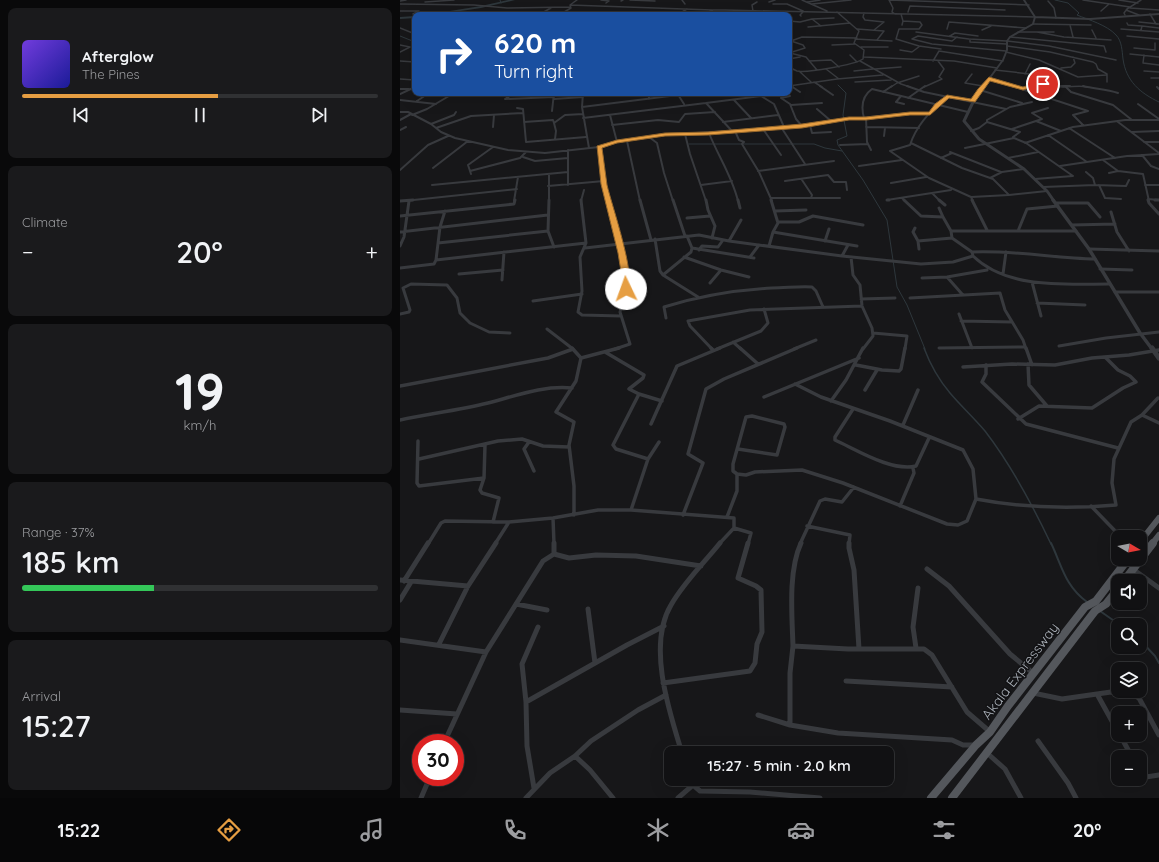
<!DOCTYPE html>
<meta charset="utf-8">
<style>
:root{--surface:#111113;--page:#1a1a1c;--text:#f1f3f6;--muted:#9c9da0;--line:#303133;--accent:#e69e42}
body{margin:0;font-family:Quicksand,sans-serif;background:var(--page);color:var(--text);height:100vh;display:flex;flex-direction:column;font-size:15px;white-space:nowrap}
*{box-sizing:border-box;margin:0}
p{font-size:13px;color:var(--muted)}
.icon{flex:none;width:22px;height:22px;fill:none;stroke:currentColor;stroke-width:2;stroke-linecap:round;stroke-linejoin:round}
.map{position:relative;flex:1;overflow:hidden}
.panel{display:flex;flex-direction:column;gap:8px;padding:8px;background:#09090a;width:400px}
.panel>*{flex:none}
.banner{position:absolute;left:12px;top:12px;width:380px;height:84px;border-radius:8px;box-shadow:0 4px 16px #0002,0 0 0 1px var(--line);background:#1a4fa0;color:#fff;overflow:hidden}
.needle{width:26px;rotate:100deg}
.buttons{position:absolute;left:711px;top:530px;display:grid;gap:8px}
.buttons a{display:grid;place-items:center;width:36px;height:36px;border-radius:8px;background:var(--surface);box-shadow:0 4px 16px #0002,0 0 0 1px var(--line);font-size:20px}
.speed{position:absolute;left:12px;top:734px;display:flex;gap:8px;font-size:20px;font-weight:700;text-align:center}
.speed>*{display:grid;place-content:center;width:52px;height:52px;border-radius:50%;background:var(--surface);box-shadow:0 4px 16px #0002,0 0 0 1px var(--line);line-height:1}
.speed .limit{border:6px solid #d22;background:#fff;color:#111}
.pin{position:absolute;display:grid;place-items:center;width:34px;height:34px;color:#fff;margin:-17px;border:2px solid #fff;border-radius:50%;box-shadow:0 1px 4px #0007}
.me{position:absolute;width:44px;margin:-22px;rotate:357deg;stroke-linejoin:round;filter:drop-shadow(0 0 3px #0008)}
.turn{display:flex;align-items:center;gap:14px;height:84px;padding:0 16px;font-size:18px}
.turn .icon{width:52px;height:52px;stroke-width:2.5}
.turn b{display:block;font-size:28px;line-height:34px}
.big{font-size:30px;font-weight:600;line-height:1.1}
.panel .tile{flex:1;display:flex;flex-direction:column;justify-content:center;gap:6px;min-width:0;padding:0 14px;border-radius:8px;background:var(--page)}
.panel .dial{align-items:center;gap:0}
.dial b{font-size:52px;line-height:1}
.song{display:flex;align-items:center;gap:12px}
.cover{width:48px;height:48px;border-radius:6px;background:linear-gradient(135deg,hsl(260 70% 55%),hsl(240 70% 35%))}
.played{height:4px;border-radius:2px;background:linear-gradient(90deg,var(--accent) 55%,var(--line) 55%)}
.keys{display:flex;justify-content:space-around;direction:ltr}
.heat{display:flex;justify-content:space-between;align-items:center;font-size:22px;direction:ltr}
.charge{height:6px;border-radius:3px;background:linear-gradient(90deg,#34c759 37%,var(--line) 0)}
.trip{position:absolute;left:264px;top:746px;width:230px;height:40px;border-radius:8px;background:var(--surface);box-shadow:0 4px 16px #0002,0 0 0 1px var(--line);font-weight:600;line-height:40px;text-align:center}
.tab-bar{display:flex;height:64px;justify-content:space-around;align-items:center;background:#070708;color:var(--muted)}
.tab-bar .icon{width:28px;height:28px}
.tab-bar .selected{color:var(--accent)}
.tab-bar b{font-size:18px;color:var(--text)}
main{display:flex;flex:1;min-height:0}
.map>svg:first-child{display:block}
</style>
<main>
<section class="panel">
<div class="tile">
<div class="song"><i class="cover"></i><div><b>Afterglow</b><p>The Pines</p></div></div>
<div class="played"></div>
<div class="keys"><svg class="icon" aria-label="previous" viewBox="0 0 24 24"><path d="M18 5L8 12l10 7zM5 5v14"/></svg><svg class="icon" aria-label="pause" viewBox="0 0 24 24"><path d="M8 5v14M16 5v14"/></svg><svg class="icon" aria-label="next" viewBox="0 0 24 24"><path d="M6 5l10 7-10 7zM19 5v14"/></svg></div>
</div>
<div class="tile"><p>Climate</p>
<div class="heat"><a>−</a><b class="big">20°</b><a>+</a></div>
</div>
<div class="tile dial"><b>19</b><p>km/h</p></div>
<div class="tile"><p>Range · 37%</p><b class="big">185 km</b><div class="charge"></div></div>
<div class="tile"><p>Arrival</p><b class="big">15:27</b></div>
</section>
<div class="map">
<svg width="759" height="798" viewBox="0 0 759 798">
<rect width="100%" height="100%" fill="#171719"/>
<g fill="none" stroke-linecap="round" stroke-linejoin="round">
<!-- stream-far2 -->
<path stroke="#2e373c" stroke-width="1" d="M100,0L101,3
M655,0L668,3L679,13L677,15C689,20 707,25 716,35C722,41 722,51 723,59C726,81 740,93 759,102
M0,36L15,42
M438,85L446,93L443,115L447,136L437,140L438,145L463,180L487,220L497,287L507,305L525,349
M289,144H414L425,148L442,151"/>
<!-- stream-far1 -->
<path stroke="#2e373c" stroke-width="1.5" d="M524,348C530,364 539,380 550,393C561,406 574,418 585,431C612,466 632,504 651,544"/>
<!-- stream -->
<path stroke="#2e373c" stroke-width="2" d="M651,543C662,566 665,586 687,602
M700,611L720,625
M740,640L755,656L759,663"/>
<!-- river -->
<path fill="#2e373c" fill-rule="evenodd" d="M108,0H115L81,8L34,15H25L81,6Z
M15,16V18L0,19V17Z"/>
<!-- minor-far4 -->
<path stroke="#383a3e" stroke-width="1.5" d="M201,0L209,1L206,3
M230,0L255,1
M282,0L285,4
M402,0L427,11
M683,0L730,7
M719,0L738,3
M0,1L6,0
M221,1L223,0
M648,1L654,8L656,18
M25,2L54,0
M369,2L375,0
M408,2L420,0
M0,4L74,5L107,8L170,7
M373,4H387L403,11
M412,4L451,0
M170,5L312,10
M730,8L759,10
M726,10L739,15
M0,11H19L13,14
M353,11L352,5L357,2
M701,11L709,4
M508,12L510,6L605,10
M464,13L463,17L465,20L484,22L474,30
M495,14L492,12L493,8L489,0L629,5
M501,14L503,21L502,25
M750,14L756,24
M138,15L151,8
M159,15L171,8L170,5L177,0
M181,15L184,13
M243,15H245
M277,15L287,9
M303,15L313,10H325L635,17
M332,15L339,11
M725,15L724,13L727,9L741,0
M401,16L400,15L403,12
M412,19L434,18
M389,21L400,22L412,19L421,26
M503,21L520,22L522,25L519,29H499L496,39L519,46L541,49
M739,22L759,24
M727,23L728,25L742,26L741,30
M633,24L691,25
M670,25L673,37
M742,26L759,28
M408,27L450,23
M0,28L15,34
M457,29L484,31L477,40
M547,29L549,22L626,28
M721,29L759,32
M582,30L591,26
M692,30L696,38
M516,32L569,39L607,41L649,46L716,60
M618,32H654
M637,32L664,37L711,40
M550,36L555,33L578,36
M727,36L759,39
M557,37L552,41L518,36L512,39L532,44L606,51
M610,37L704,46L706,52
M455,39L492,41
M570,39V42L607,44
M0,45L10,47L0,52
M432,45L455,44
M607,46L650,52L693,62L696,64L698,69L707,74V82
M461,47H488
M734,48L755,50V43
M500,50L512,52L520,46
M539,51L603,61
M606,52L639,60L678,77L706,75
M389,53L405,48L403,45L391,41L402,37L457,38
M390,53L406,57L417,70
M730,54L759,57
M450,55L457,62
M744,55L743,63L759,65
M464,57L554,61L597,68
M389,59L400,57
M0,61L15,62
M409,61L431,60L439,67
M460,61L501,84L510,87
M533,61L539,51
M389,66C391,68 394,70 397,71C407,73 454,65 463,59L464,50L454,43L459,31L437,12
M661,68L671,67L675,63L673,57
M426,69L439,79
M475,69L501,67
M595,70L639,75
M399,71L411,82
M454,71L473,69
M744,71L759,72
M572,74L565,83L583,86
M625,74L630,64
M751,78H759
M0,79L15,80
M589,79L615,87
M414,82L422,87
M455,82L491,80
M389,86L437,79L483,75
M391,86L393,87
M491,87L497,83L519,76
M524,87L542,79L539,77L544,69L538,61
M630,87C642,83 652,87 665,87C673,87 679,85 687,87"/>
<!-- minor-far3 -->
<path stroke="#383a3e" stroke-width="2" d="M391,86L400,92
M420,86L433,95
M507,86L524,92L606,109
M612,86L688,111L673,115L683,125
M657,86H670
M683,86C695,89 706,89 718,93
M666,87L671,92L713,105L732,120
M757,87L759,89
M624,88L633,86
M0,89H9
M580,90L622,103
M483,92L492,86
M68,93H86
M115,93L105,99L154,97
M183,93L182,107L189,148
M249,93V99
M277,93L284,104
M295,93V96
M0,94L15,87
M184,96L213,93
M390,96L381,98L390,104L396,119L402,126
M501,96L496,102L504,104
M548,96C533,108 516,126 510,145L490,151L529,178L571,197L573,201
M508,98L525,86
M154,99L183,97
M0,100L36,104
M334,100L351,118
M17,101L29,93
M306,103L361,96L374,104L384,127
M738,104L759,119
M391,105L422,103
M182,107L278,95
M117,108L123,109L126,142L186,137
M417,109L431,121
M152,111L154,93
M0,112H8L31,124L41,132L55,138L108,150L145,153L199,147L217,142L265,135L402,126L449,119L510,113L530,114
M12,115L27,109L54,93
M210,115L217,142
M183,118L306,103L332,131
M464,118C461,107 462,96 472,89L568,112
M466,118L467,142L471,150
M0,120L11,114
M636,121L661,131
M124,122L153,120L154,123
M323,122L378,115
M587,122L620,132L613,137L614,138
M718,122L759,153
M154,123L165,115L183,114
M154,123L156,131L155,139
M31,124L54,115L56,112
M212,125L258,120L279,122L285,114L315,112
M410,125L412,133L431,132
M93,127L94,115
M381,127L405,164
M466,127L519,128
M36,128L71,116L123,113
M669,128L715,158
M363,129L381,155
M612,129L642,119L632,113L648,108
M0,130L6,127
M335,131L339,140L344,142L342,144L359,172L372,201
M571,131L579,128L587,122V120L610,107L632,102
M732,132L759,131
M309,133C318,156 332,176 338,201
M285,134L290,154L306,201
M648,135L687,162
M484,136L485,128
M249,137L257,143L264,173L273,201
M227,141L240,201
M744,142H759
M511,143L562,168L593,179L609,195L647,191
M625,143L673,127L725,120H759
M440,145L468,144
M199,147L204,184L208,201
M565,148L614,138L626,143L673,176L635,179
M168,150V185
M550,152L601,172
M742,155L751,166L759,169
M123,157L135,161L168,158
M541,158L552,153
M608,158L638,152
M703,160L718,171
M459,166L502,160
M660,166L727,156L759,154
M33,168L68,141
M0,170L28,145L48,136
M70,171L120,158L126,152
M358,171L434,161
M686,172L693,178L695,185
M709,173L718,171L743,174L749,201
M71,174L68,165L93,147
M590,178L602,172L624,169
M402,180L412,195L411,198
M385,181L428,175L434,182H446L447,190
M491,183L526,177
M32,185L168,172
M301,185L332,181
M699,185L705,198L721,199
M745,185H759
M148,186L204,181
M643,187L695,185L726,186L729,180
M533,194L540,201
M571,197L609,195
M371,198H440
M502,198L505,201
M748,199L759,200
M487,200L551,190
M4,201L117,189
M114,201L118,177
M149,201V174
M181,201L184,190"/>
<!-- minor-far2 -->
<path stroke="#383a3e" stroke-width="3" d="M149,200L148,231L154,247
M181,200L186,243L180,257L182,291L178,312L182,315L221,316
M208,200L219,243
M240,200L251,240
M273,200L285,236
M306,200L308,210L315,226L312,238
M338,200L340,208
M487,200H489
M504,200L521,216L543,217L551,231L552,238L572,252
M539,200L545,205
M572,200L587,230
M748,200L749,203L759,214
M755,200H759
M0,201L13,200
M656,203H688L700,217
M539,208L543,217
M375,211L406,210
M711,212L717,232L729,251
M0,216L114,204L115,200
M287,218L310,216
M378,222H399L413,216L463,225
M672,225L715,224
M515,228L513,232L518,241L552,238
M551,231H676
M618,231L627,209L658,206
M0,232L148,215
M373,232L457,246
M255,239L260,271L263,275L298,297
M329,241L341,220
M425,241L429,229
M518,241L519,249
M38,243L148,231
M0,246L4,237L9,201
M369,246L373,232L378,223L371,200
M185,248L299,235L329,241L442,256L521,264L553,262L573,256L572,252C613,250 654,258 695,259
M292,248L354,258
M689,249L759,251
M299,250L302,246L318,247L323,240
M442,256L448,245
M573,256C607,289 664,284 709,284
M284,257L321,270L349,277
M350,257L359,245
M451,257L453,275L460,285L462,306L472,328L473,336L463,349
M36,260L186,243
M0,268L34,264L36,260L40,227L45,211
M700,269L732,270
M59,274L103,270
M603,274L606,252
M263,275L291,252L292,248L287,236
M547,277L562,294
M522,278L547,277L587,270
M102,280L104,252
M632,282L641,316
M310,283L321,270
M715,292H759
M510,298L600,293L605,310L623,340L626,349
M461,299L495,298
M133,301L182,294
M637,303L685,305
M0,314L9,312L10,310L3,288L11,284L47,285L57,298L60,313L70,323L89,332L110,333
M559,314L572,348
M266,318L264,307C299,296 335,290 372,288C386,288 399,286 412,287L416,291L423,307
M561,321L612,322
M147,329L173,349
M473,333L507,336L505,349
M333,342L341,349
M659,346L706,338L759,332
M539,348L625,347
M215,349L230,344L220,312L227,284L219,243
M312,349L290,326L288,321L350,310L462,306
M317,349L361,331L368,323L364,309
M394,349L416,340"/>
<!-- minor-far1 -->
<path stroke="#383a3e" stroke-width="3.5" d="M172,348L181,358L176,381L156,412L174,422L169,445L174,486V515
M311,348L313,350
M340,348L358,364
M626,348L632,365
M205,352L244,375L243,378L229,389L239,394L262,401
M181,358L219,348
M628,364L629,385L647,406
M456,365L482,370L499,371L501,369L505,348
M586,365V374L582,382L626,424L718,448
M563,367L612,364L655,365L692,358L729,355L759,350
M0,386L148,358L173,349
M465,390L477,370
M239,394L213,445L216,449L248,459
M364,397L459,358
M431,401L446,380L463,348
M453,409L435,437V440C457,450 492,472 516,466L529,438
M742,415L759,423
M618,419L639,406L692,408L723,388L736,382L730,376L718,370L705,357
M0,420C29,414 59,410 88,403C115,396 144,385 172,388
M251,424L277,366L320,348
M503,425L518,390
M18,441L17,483L19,486L84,478
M129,442L124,449L134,471
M85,445L84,478L80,490L82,493L99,498L93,522
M338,449L377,455L385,427L384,424L352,416L346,417L333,464V471L337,474L346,475L355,472L402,470L443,483L547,524L558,525L567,521L576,499L573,469L563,450L490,421L421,397L395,384
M19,459L98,441L122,439L143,446L169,447
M576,499C623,508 669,509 716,505L712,483L714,459L731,422L742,415L758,398
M500,506L514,473L513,468
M691,506L721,537
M231,510L248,459L259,442
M283,515L303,463L288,454L306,389L324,379L397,348
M327,517L337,491V474
M153,518L154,544
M407,526L450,535L449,544
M334,528L351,533L348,544
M28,544L41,523L45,521L109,522L153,518L198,510H231L334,518V528L319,544
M95,544L109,522
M400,544L420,501L425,499L442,502L454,487"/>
<!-- minor -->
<path stroke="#383a3e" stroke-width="5" d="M154,543V554L169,558L196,555L236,556L301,566
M401,543C388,571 392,615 393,646L448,649H524L532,655L567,712L589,731
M449,543V548L454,570L459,649
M527,569L549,586L610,654L633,673
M734,570L759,588
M0,580L68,586
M4,581L28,543
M0,600L11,582
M116,604L147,610
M188,609L195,663
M0,640L86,652
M39,644L68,586L96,543
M516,648L513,627L518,588
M446,681L552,687
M263,683L350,671L355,663L357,644L362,632L361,590L356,586L338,578L348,543
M633,693L662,699L711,692L732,694L739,698L759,735
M697,694L718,732
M126,702L227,645L264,626
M0,710L57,714
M358,715L390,725L438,733L552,740L563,745H575
M390,725V673L393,646
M720,735L732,757
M638,741L668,783L676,798
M44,743L86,652L143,561L154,554
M282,753C269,711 247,645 271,605C284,582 304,563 320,543
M587,753L605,769L621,798
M175,756L190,770L213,798
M740,772L746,777L759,775
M293,785L300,791L350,792L420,798
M134,788L127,746L126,702L122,664L138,627
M21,798L30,777
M126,798L150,773L175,756L191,741L238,710L266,695
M278,798L293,785L290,779"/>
<!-- tertiary-far3 -->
<path stroke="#383a3e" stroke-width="2" d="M635,17L690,19L759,14
M583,87L603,60L607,50V41L610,37L633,24L635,17L624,0"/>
<!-- tertiary-far2 -->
<path stroke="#383a3e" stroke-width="3" d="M583,86L576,96L564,121L579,139L624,169L647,191L654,201"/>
<!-- tertiary-far1 -->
<path stroke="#383a3e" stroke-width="3.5" d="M653,200L689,249L740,333L752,349"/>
<!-- tertiary -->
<path stroke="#383a3e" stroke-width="5" d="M752,348L759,358"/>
<!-- primary-far1 -->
<path stroke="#54575c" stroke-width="6" d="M740,542L759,518
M752,544L759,535"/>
<!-- primary -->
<path stroke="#54575c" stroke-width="8" d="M724,581L753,543
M531,798L576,745L590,732L608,706L685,607L696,601L728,559
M552,798L695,611L706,604L718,589"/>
</g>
<!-- route -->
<path fill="#e69e42" stroke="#96672b" d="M589,77L623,87L635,83L645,84L623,90L590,81L575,102L549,98L530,115H510L466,120H449L402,128L308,135L265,136L217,143L202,148C204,160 205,173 207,185C212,206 236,275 228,291H223L222,289L223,284L218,253L201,184L197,146L217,140L265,133L308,132L402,124L449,117H466L510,112H529L535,104L547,95L571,99L578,89Z"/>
<g text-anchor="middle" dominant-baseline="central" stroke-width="3" stroke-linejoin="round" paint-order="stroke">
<!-- near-street labels -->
<g font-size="14" fill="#aab0b8" stroke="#121214">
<text transform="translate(620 671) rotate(-53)">Akala Expressway</text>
</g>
</g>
</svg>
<div class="buttons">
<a><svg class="needle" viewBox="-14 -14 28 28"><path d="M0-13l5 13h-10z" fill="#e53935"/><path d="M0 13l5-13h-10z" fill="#9c9da0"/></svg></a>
<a><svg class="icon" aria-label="sound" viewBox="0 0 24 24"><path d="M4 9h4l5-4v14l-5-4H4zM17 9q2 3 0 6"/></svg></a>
<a><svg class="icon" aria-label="search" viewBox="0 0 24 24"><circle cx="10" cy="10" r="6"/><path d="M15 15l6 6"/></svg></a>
<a><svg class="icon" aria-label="layers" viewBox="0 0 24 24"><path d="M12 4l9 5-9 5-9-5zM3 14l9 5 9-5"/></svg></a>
<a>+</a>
<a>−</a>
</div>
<div class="speed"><div class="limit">30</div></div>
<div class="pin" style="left:643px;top:84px;background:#d93025"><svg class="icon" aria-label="arrive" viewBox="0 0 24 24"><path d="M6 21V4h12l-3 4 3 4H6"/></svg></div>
<svg class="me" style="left:226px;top:289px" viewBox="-20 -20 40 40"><circle r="19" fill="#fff"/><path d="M0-13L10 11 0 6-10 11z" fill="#e69e42"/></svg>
<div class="trip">15:27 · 5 min · 2.0 km</div>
<div class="banner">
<div class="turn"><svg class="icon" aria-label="right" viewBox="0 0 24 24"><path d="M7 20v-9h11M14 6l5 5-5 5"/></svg><div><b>620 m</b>Turn right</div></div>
</div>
</div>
</main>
<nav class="tab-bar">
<b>15:22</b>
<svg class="icon selected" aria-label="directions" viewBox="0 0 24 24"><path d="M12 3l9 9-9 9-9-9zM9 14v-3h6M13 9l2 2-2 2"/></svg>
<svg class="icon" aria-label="music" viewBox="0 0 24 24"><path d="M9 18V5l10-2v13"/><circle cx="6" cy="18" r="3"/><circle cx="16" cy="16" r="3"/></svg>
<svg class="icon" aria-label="phone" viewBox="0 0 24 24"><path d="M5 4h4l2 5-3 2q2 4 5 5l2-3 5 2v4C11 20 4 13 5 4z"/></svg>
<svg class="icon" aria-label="climate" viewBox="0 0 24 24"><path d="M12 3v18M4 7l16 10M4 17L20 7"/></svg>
<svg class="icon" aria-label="car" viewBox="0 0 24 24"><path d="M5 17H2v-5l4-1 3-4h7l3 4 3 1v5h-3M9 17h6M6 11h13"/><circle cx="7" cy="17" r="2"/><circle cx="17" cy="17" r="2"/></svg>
<svg class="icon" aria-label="filters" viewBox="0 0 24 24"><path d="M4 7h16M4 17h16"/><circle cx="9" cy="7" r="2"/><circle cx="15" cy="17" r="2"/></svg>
<b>20°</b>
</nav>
